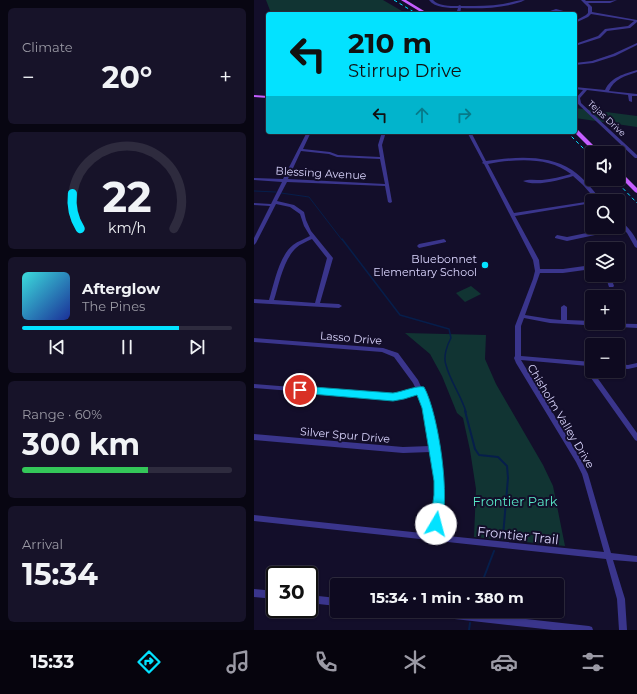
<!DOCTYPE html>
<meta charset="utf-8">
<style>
:root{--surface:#0e0a20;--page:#171329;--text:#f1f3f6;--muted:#9b9aa5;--line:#2e2b3e;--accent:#03e2ff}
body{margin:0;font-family:Montserrat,sans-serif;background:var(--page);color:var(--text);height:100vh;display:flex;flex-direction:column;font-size:15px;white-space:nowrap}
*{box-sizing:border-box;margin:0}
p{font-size:13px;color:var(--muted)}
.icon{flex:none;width:22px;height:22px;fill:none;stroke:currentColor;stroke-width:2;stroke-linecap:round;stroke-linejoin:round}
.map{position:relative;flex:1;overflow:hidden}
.drawer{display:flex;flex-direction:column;gap:8px;padding:8px;background:#080612;width:254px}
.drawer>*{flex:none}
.hud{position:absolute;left:12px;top:12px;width:311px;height:122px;border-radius:4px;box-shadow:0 1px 3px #0004,0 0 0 1px var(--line);background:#03e2ff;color:#111;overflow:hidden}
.tools{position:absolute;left:331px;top:146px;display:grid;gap:8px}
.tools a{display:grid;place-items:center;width:40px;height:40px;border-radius:4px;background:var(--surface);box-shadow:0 1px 3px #0004,0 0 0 1px var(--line);font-size:20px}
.speed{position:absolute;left:12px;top:566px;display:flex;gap:8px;font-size:20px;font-weight:700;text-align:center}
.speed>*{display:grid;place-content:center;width:52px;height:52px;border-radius:50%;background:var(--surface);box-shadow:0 1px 3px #0004,0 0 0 1px var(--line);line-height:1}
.speed .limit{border:2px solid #111;border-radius:6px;background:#fff;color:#111}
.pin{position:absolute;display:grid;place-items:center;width:34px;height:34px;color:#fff;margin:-17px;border:2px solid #fff;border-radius:50%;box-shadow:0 1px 4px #0007}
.me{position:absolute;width:44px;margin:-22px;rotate:8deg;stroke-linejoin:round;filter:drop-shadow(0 0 3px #0008)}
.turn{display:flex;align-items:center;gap:14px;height:84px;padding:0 16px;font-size:18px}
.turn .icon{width:52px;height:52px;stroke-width:2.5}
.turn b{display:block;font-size:28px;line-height:34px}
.lanes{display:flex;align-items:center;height:38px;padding:0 16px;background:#0003;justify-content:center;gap:20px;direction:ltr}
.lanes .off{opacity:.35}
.big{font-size:30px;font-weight:700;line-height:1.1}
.drawer .tile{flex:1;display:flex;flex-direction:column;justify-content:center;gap:6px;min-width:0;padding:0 14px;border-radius:6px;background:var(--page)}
.drawer .dial{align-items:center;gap:0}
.dial svg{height:104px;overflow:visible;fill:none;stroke:var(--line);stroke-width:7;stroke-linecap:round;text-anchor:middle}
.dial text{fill:var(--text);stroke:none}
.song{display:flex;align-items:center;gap:12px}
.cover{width:48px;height:48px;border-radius:6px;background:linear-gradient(135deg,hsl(180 70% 55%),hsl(230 70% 35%))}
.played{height:4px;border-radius:2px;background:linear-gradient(90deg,var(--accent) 75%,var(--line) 75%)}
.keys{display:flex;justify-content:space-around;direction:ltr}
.heat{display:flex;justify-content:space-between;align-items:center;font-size:22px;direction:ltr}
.charge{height:6px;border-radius:3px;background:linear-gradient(90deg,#34c759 60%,var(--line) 0)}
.trip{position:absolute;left:76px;top:578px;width:234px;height:40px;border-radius:4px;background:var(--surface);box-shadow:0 1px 3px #0004,0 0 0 1px var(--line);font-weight:700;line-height:40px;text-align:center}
.tab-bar{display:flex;height:64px;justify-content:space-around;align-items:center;background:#06040d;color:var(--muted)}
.tab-bar .icon{width:28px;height:28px}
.tab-bar .on{color:var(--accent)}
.tab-bar b{font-size:18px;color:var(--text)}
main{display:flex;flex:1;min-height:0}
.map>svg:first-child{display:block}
</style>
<main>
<section class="drawer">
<div class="tile"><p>Climate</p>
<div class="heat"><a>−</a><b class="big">20°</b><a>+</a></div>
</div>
<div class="tile dial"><svg viewBox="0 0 100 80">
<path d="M14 69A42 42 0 1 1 86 69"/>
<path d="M14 69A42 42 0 0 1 8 42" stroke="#03e2ff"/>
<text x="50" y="56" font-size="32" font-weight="700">22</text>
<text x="50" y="72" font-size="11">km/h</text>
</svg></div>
<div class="tile">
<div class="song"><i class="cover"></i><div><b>Afterglow</b><p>The Pines</p></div></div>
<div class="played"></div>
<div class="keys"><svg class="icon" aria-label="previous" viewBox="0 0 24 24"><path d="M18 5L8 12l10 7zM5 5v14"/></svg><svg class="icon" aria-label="pause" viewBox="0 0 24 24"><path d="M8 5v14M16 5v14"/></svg><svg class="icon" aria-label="next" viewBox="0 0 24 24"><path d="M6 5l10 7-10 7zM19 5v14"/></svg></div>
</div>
<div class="tile"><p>Range · 60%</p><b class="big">300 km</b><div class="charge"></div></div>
<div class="tile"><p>Arrival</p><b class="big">15:34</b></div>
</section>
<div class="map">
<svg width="383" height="630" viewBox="0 0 383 630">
<rect width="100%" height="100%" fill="#130e2a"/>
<!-- green -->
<path fill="#113433" d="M12,0H129L153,14H19L17,13Z
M321,108L383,116V127L321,118Z
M217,286L227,294L211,302L202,293Z
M151,333L232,335L231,359L242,384L289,465L299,486L311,546L220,537L222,489L216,450L209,418L203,413L188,376L176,354Z"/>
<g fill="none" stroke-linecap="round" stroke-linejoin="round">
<!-- stream-far2 -->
<path stroke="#061e4b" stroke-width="1" d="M0,191L22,192
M27,193L55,197L88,240"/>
<!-- stream-far1 -->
<path stroke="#061e4b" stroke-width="1.5" d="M88,239L146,315L195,329L197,338C193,345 189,357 192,365C196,381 207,395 212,412"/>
<!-- stream -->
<path stroke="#061e4b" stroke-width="2" d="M211,411L221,449L225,455L244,457L253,466L254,478L249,536
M227,585L240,551
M215,630L216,623"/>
<!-- minor -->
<path fill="#3a358c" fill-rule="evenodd" d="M175,0H179C184,6 196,6 204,6L206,5L207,6H211C223,6 236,6 249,4C256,3 263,0 271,0C255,8 225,9 207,8L206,14H202L204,8C195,8 181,8 175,0Z
M327,0H331L332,1H356L363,0L356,3H334L338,7V12L383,20V22L376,28L353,31L346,38L321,46V44L344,36L351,29L374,26L380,21L337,14L334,17L321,23V21L332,15L334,13V7Z
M302,9L317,13L318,14C312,14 306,11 301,11C296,12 292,14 287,14Z
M383,43V45L361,56L339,63L321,65V63L338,61L359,54Z
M383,70V72C371,76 360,79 355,91L383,94V96H378V102L375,101L374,95L333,90L326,98L327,103L383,155V158H381L324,104L322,98L329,90L321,89V87L351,90C357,77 370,74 383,70Z
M53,132H57L49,149L76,152L84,155L126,157L124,145L128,132H132L128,145L138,202L136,203L134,202L131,186L33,182L23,201L40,205L50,212L52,220L57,231L79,258L66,303L85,304L88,306L85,308L0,303V299L15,300C20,284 25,256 39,245C44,241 51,239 56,236L50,226L46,214L36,207L22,204L2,243L0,245V238L16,206L0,205V203L17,204L28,182L0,180V178L29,179ZM47,151L75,154L83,157L126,159L131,184L34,179ZM58,239L73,258L61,303L20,300C25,285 29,260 42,248C46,244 52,242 58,239Z
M213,132H217L232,161C260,157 293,154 318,170C330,178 339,190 348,201H343L329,185L319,176C307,180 281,187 269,181C274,179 282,180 288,180C298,179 307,177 317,174C294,156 261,159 234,164L260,213L338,201H340H338V203L261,216L285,260L286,269H309L338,265V269L309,273H286L271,315L296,319L307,320V307L310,305L313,307V320L338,321V323L383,324V328L296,323L270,318L267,326V356L338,362V371H341L342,376L383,433V441L381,440L337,378L334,366L267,360L326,458L334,474L357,553L383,556V562L359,560L371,599L373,630H365L363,599L352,559L0,521V515L177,534L183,487L177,452L149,453L0,440V434L149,447L176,446L168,402L164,393L150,397L139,399L0,388V384L139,395L150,393L162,389L159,383L140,357L128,352L0,342V338L129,348L144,353L164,380L174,402L183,449L189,487L184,535L350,552L328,474L322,462L262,363L260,358L261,356V326L279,279L281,271L279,260L230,164L228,163L229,162Z
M364,219C370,222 380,234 383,241C383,243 383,246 383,248L381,247L373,233L369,229L313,241L301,238V237L303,235L313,237L367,226L364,223Z
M190,239L192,241V242L165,248L163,246L165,244Z
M347,275H353L358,280L360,286L359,287H355L353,281Z
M383,363V367L374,369L364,368V364L374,365Z
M0,589L21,591V599L0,597Z
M55,595L83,598V606L55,603Z
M161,611H200L335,626L338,627L339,630H299L165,615L162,614Z"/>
<!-- major -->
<path fill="#c55eff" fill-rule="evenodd" d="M147,0H152L175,14H170Z
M0,95L14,96V98L0,97Z
M321,128L323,129L347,153H341L320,132H321Z
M364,170L366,171L383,188V193L381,192L364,175Z"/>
<!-- rail -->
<path stroke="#03e2ff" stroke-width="1" stroke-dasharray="3.5 3" stroke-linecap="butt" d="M140,0L163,14
M313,132L338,157
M360,179L383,203"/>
</g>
<!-- route -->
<path fill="#03e2ff" stroke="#0293a6" d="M46,386L139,393C147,392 164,385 170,387C184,412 198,501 186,528L182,529L178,528L176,524L180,495V481L168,408L163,395L150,399L139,401L46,393L43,392L41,390L43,387Z"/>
<!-- markers -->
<circle fill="#03e2ff" stroke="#130e2a" stroke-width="1.5" cx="231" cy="265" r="4"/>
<g text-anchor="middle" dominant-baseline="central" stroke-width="4" stroke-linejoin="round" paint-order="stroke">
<!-- far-street labels -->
<g font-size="9" fill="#dcd7ff" stroke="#130e2a">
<text transform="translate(353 118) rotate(43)">Tejas Drive</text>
</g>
<!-- street labels -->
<g font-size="11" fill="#dcd7ff" stroke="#130e2a">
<text transform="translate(67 173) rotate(3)">Blessing Avenue</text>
<text transform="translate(97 338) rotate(5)">Lasso Drive</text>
<text transform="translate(307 416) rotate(59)">Chisholm Valley Drive</text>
<text transform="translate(91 435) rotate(5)">Silver Spur Drive</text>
</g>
<!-- poi labels -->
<g font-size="11" fill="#dcd7ff" stroke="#130e2a" text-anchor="end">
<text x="223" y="259">Bluebonnet<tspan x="223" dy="13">Elementary School</tspan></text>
</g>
<!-- near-park labels -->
<g font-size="13" fill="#58e9c7" stroke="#130e2a">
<text x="261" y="501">Frontier Park</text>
</g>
<!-- near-street labels -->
<g font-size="13" fill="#dcd7ff" stroke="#130e2a">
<text transform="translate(264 535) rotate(6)">Frontier Trail</text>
</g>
</g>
</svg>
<div class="tools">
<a><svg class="icon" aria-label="sound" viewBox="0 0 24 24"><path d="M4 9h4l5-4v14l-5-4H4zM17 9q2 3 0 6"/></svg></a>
<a><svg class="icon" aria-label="search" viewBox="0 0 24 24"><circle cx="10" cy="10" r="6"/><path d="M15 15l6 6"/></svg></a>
<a><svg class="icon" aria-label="layers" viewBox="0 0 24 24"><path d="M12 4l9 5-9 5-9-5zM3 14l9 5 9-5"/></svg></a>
<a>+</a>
<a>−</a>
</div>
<div class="speed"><div class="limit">30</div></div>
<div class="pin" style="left:46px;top:390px;background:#d93025"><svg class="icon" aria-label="arrive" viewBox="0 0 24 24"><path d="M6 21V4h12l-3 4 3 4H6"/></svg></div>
<svg class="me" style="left:182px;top:524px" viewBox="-20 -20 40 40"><circle r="19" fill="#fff"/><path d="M0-13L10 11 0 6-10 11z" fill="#03e2ff"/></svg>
<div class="trip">15:34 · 1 min · 380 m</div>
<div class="hud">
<div class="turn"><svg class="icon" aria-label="left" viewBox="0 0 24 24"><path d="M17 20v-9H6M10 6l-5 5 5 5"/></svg><div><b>210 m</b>Stirrup Drive</div></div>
<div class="lanes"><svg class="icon" aria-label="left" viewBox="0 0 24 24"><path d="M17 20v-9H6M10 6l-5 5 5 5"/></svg><svg class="icon off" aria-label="ahead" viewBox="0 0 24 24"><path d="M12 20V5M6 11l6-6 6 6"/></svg><svg class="icon off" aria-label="right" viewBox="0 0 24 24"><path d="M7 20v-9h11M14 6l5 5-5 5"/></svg></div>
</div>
</div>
</main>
<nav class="tab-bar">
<b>15:33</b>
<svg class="icon on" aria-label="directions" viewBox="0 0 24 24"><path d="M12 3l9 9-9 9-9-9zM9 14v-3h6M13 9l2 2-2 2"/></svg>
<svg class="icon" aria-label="music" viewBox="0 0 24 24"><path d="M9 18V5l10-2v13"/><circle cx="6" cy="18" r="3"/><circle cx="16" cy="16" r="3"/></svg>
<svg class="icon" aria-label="phone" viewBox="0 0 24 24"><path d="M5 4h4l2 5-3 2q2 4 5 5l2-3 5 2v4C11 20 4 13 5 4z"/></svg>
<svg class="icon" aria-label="climate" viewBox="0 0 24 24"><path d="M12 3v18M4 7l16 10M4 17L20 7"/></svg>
<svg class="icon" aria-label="car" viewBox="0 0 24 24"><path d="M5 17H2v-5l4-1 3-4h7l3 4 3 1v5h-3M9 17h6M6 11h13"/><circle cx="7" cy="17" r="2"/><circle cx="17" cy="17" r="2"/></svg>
<svg class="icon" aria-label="filters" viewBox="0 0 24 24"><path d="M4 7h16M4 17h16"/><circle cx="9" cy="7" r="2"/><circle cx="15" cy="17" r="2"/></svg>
</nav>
